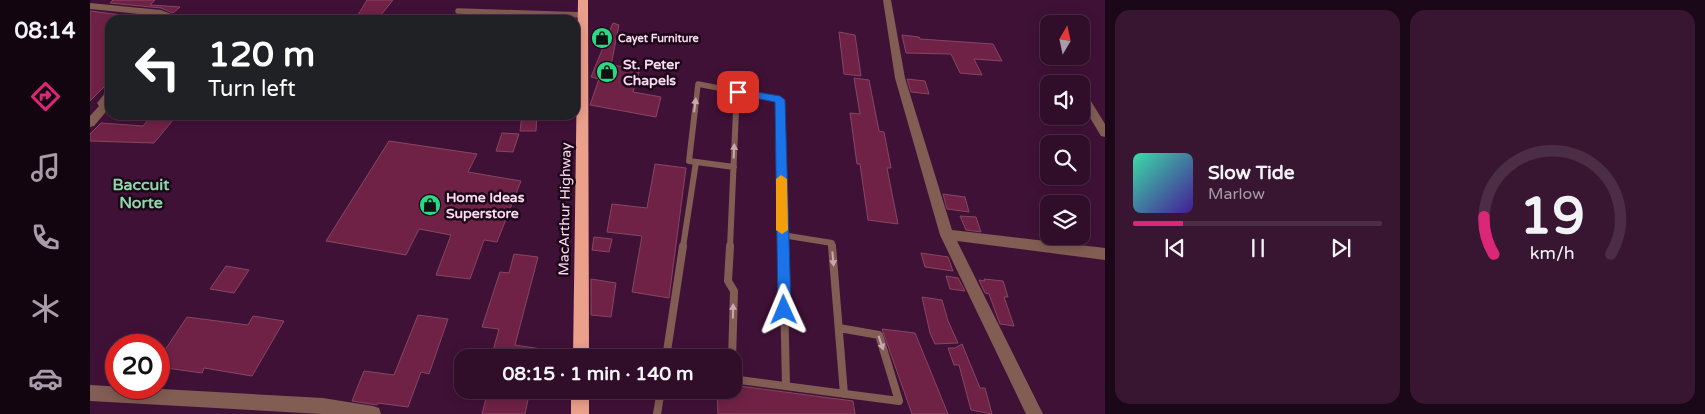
<!DOCTYPE html>
<meta charset="utf-8">
<style>
:root{--surface:#300d29;--page:#381631;--text:#f1f3f6;--muted:#a89ca8;--line:#4b2d46;--accent:#db2777}
body{margin:0;font-family:"Varela Round",sans-serif;background:var(--page);color:var(--text);height:100vh;display:flex;flex-direction:column;font-size:19px;white-space:nowrap}
*{box-sizing:border-box;margin:0}
p{font-size:16px;color:var(--muted)}
.icon{flex:none;width:28px;height:28px;fill:none;stroke:currentColor;stroke-width:2;stroke-linecap:round;stroke-linejoin:round}
.map{position:relative;flex:1;overflow:hidden}
.side{display:flex;flex-direction:column;gap:10px;padding:10px;background:#1a0717;width:600px}
.side>*{flex:none}
.banner{position:absolute;left:15px;top:15px;width:475px;height:105px;border-radius:15px;box-shadow:0 2px 12px #0003,0 0 0 1px var(--line);background:#202124;color:#fff;overflow:hidden}
.needle{width:32px;rotate:9deg}
.tools{position:absolute;left:950px;top:15px;display:grid;gap:10px}
.tools a{display:grid;place-items:center;width:50px;height:50px;border-radius:10px;background:var(--surface);box-shadow:0 2px 12px #0003,0 0 0 1px var(--line);font-size:25px}
.speed{position:absolute;left:15px;top:334px;display:flex;gap:10px;font-size:25px;font-weight:700;text-align:center}
.speed>*{display:grid;place-content:center;width:65px;height:65px;border-radius:50%;background:var(--surface);box-shadow:0 2px 12px #0003,0 0 0 1px var(--line);line-height:1}
.speed .limit{border:8px solid #d22;background:#fff;color:#111}
.pin{position:absolute;display:grid;place-items:center;width:42px;height:42px;color:#fff;margin:-21px;border-radius:10px;box-shadow:0 2px 8px #0006}
.me{position:absolute;width:55px;margin:-28px;rotate:359deg;stroke-linejoin:round;filter:drop-shadow(0 0 4px #0008)}
.turn{display:flex;align-items:center;gap:18px;height:105px;padding:0 20px;font-size:22px}
.turn .icon{width:65px;height:65px;stroke-width:2.5}
.turn b{display:block;font-size:35px;line-height:42px}
.side .widget{flex:1;display:flex;flex-direction:column;justify-content:center;gap:8px;min-width:0;padding:0 18px;border-radius:15px;background:var(--page)}
.side .dial{align-items:center;gap:0}
.dial svg{height:130px;overflow:visible;fill:none;stroke:var(--line);stroke-width:7;stroke-linecap:round;text-anchor:middle}
.dial text{fill:var(--text);stroke:none}
.song{display:flex;align-items:center;gap:15px}
.cover{width:60px;height:60px;border-radius:8px;background:linear-gradient(135deg,hsl(160 70% 55%),hsl(260 70% 35%))}
.played{height:5px;border-radius:2px;background:linear-gradient(90deg,var(--accent) 20%,var(--line) 20%)}
.keys{display:flex;justify-content:space-around;direction:ltr}
.side .tiles{flex:1;display:grid;gap:10px;grid-template-columns:repeat(2,1fr)}
.trip{position:absolute;left:364px;top:349px;width:288px;height:50px;border-radius:15px;background:var(--surface);box-shadow:0 2px 12px #0003,0 0 0 1px var(--line);font-weight:700;line-height:50px;text-align:center}
main{display:flex;flex:1;min-height:0}
.tab-bar{display:flex;flex-direction:column;width:90px;justify-content:space-around;align-items:center;background:#130510;color:var(--muted)}
.tab-bar .icon{width:35px;height:35px}
.tab-bar .selected{color:var(--accent)}
.tab-bar b{font-size:22px;color:var(--text)}
.map>svg:first-child{display:block}
</style>
<main>
<nav class="tab-bar">
<b>08:14</b>
<svg class="icon selected" aria-label="directions" viewBox="0 0 24 24"><path d="M12 3l9 9-9 9-9-9zM9 14v-3h6M13 9l2 2-2 2"/></svg>
<svg class="icon" aria-label="music" viewBox="0 0 24 24"><path d="M9 18V5l10-2v13"/><circle cx="6" cy="18" r="3"/><circle cx="16" cy="16" r="3"/></svg>
<svg class="icon" aria-label="phone" viewBox="0 0 24 24"><path d="M5 4h4l2 5-3 2q2 4 5 5l2-3 5 2v4C11 20 4 13 5 4z"/></svg>
<svg class="icon" aria-label="climate" viewBox="0 0 24 24"><path d="M12 3v18M4 7l16 10M4 17L20 7"/></svg>
<svg class="icon" aria-label="car" viewBox="0 0 24 24"><path d="M5 17H2v-5l4-1 3-4h7l3 4 3 1v5h-3M9 17h6M6 11h13"/><circle cx="7" cy="17" r="2"/><circle cx="17" cy="17" r="2"/></svg>
</nav>
<div class="map">
<svg width="1015" height="414" viewBox="0 0 1015 414">
<rect width="100%" height="100%" fill="#401137"/>
<!-- building -->
<path fill="#702246" stroke="#854760" d="M23,0H65L60,5L90,7L83,13L71,8L20,3Z
M277,0H303L287,20H265Z
M0,11L72,20H20V81L0,101Z
M523,23L529,25L521,65L550,69L543,92L571,97L566,117L500,105L509,79L501,77L514,45L504,44L508,31L519,32Z
M749,32L765,35L771,76L754,74Z
M812,35L829,37L830,39L903,44L912,61L884,59L892,75L870,73L861,54L816,53Z
M764,78L779,80L789,131L794,132L801,168H797L808,224L778,220L770,164H767L760,113L770,114Z
M817,79L835,81L839,94L821,92Z
M432,115H447L446,131H430Z
M60,118L83,120L64,143L0,141V134L11,123L53,126Z
M412,133L429,134L423,152L406,151Z
M299,141L387,154L378,172L431,181L407,242L394,240L380,279L346,275L361,235L329,229L316,255L236,241Z
M565,164L596,168L579,298L542,292L552,236L517,232L522,204L557,208Z
M853,194L875,197L879,212L857,209Z
M870,216L886,217L891,232L876,230Z
M504,237L522,239L519,252L502,250Z
M831,253L858,257L863,271L835,267Z
M424,254L448,257L425,345L458,350V358H401L409,329L392,327L410,272L419,273Z
M136,266L159,270L144,293L120,289Z
M856,276L868,278L875,291L860,289Z
M501,279L526,283L521,317L501,315Z
M894,279L913,281L918,297H914L924,326L910,324L899,294L895,293L889,280L895,281Z
M832,297L852,300L858,321L868,343L845,344L840,333Z
M328,315L358,319L339,374L331,372L318,407L288,403L287,405L262,401L274,371L304,375Z
M163,316L194,321L162,376L114,368L112,373L69,367V359L97,317L158,325Z
M792,329L825,333L858,414H822Z
M872,344L890,388H895L902,414L881,410L869,365H864L858,348H865Z
M642,385L763,401L765,414H628L627,390H642Z
M398,390H440L435,414H392Z"/>
<g fill="none" stroke-linecap="round" stroke-linejoin="round">
<!-- service-far2 -->
<path stroke="#825d53" stroke-width="5.5" d="M368,11L493,15
M605,111L608,84L690,100V111
M646,111L647,92"/>
<!-- service-far1 -->
<path stroke="#825d53" stroke-width="6" d="M605,110L599,161L644,167
M690,110L693,247
M692,235L742,243V247
M593,247L606,162
M640,247L646,110"/>
<!-- service -->
<path stroke="#825d53" stroke-width="8" d="M640,246L638,281L644,291L642,360
M693,246L696,386
M742,246L754,394
M576,358L593,246
M642,379L809,401L789,335L749,328
M567,414L571,390"/>
<!-- minor -->
<path fill="#825d53" fill-rule="evenodd" d="M793,0H801L815,78L862,230L1015,248V260L867,241L953,414H936L850,235L805,78Z
M0,3L71,10L84,15L86,20H76L69,16L0,9Z
M20,91V107L4,126L0,127V116L9,106L7,103L16,92Z
M995,97L999,98L1015,124V137L1011,136L991,103V98Z
M0,385L233,398L283,406L289,408L291,414H232L0,401Z"/>
<!-- trunk -->
<path fill="#eba08b" fill-rule="evenodd" d="M488,0H498L499,358H483Z
M481,390H499V414H481Z"/>
</g>
<!-- one-way arrows -->
<defs><path id="oneway-solid" d="M-6-.8H1V-3.2L6.5 0L1 3.2V.8H-6Z" transform="scale(1.25)"/></defs>
<g fill="#c9a8b2">
<use href="#oneway-solid" transform="translate(605 105) rotate(-83)"/>
<use href="#oneway-solid" transform="translate(644 151) rotate(-87)"/>
<use href="#oneway-solid" transform="translate(743 259) rotate(85)"/>
<use href="#oneway-solid" transform="translate(643 311) rotate(-89)"/>
<use href="#oneway-solid" transform="translate(791 343) rotate(71)"/>
</g>
<!-- route -->
<path fill="#1a73e8" stroke="#114b97" d="M648,89L690,96L695,100L701,310L699,315L694,316L689,315L688,310L685,102L644,94V90Z"/>
<!-- slow -->
<path fill="#f59e0b" d="M691,175L697,179L698,230L692,234L686,230V179Z"/>
<!-- icons -->
<defs>
<g id="shop-disc" transform="scale(1.125)"><circle r="9.5" fill="#2bd884" stroke="#1b0717"/><path d="M-5-2.5h2.3a2.7 3.5 0 0 1 5.4 0H5L5.5 6h-11ZM-1.5-2.5h3a1.5 2.3 0 0 0-3 0Z" fill="#111"/></g>
</defs>
<g fill-rule="evenodd">
<use href="#shop-disc" x="512" y="38"/>
<use href="#shop-disc" x="517" y="72"/>
<use href="#shop-disc" x="340" y="205"/>
</g>
<g text-anchor="middle" dominant-baseline="central" stroke-width="5" stroke-linejoin="round" paint-order="stroke">
<!-- far-poi labels -->
<g font-size="11" font-weight="bold" fill="#f9daf1" stroke="#1b0717" text-anchor="start">
<text x="528" y="38">Cayet Furniture</text>
</g>
<!-- poi labels -->
<g font-size="14" font-weight="bold" fill="#f9daf1" stroke="#1b0717" text-anchor="start">
<text x="533" y="64">St. Peter<tspan x="533" dy="16">Chapels</tspan></text>
<text x="356" y="197">Home Ideas<tspan x="356" dy="16">Superstore</tspan></text>
</g>
<!-- street labels -->
<g font-size="14" fill="#f9daf1" stroke="#1b0717">
<text transform="translate(475 209) rotate(-89)">MacArthur Highway</text>
</g>
<!-- quarter labels -->
<g font-size="16" font-weight="bold" fill="#8cd7a8" stroke="#1b0717">
<text x="51" y="185">Baccuit<tspan x="51" dy="18">Norte</tspan></text>
</g>
</g>
</svg>
<div class="tools">
<a><svg class="needle" viewBox="-14 -14 28 28"><path d="M0-13l5 13h-10z" fill="#e53935"/><path d="M0 13l5-13h-10z" fill="#a89ca8"/></svg></a>
<a><svg class="icon" aria-label="sound" viewBox="0 0 24 24"><path d="M4 9h4l5-4v14l-5-4H4zM17 9q2 3 0 6"/></svg></a>
<a><svg class="icon" aria-label="search" viewBox="0 0 24 24"><circle cx="10" cy="10" r="6"/><path d="M15 15l6 6"/></svg></a>
<a><svg class="icon" aria-label="layers" viewBox="0 0 24 24"><path d="M12 4l9 5-9 5-9-5zM3 14l9 5 9-5"/></svg></a>
</div>
<div class="speed"><div class="limit">20</div></div>
<div class="pin" style="left:648px;top:92px;background:#d93025"><svg class="icon" aria-label="arrive" viewBox="0 0 24 24"><path d="M6 21V4h12l-3 4 3 4H6"/></svg></div>
<svg class="me" style="left:694px;top:310px" viewBox="-20 -20 40 40"><path d="M0-17L14 15 0 8-14 15z" fill="#1a73e8" stroke="#fff" stroke-width="4"/></svg>
<div class="trip">08:15 · 1 min · 140 m</div>
<div class="banner">
<div class="turn"><svg class="icon" aria-label="left" viewBox="0 0 24 24"><path d="M17 20v-9H6M10 6l-5 5 5 5"/></svg><div><b>120 m</b>Turn left</div></div>
</div>
</div>
<section class="side">
<div class="tiles">
<div class="widget">
<div class="song"><i class="cover"></i><div><b>Slow Tide</b><p>Marlow</p></div></div>
<div class="played"></div>
<div class="keys"><svg class="icon" aria-label="previous" viewBox="0 0 24 24"><path d="M18 5L8 12l10 7zM5 5v14"/></svg><svg class="icon" aria-label="pause" viewBox="0 0 24 24"><path d="M8 5v14M16 5v14"/></svg><svg class="icon" aria-label="next" viewBox="0 0 24 24"><path d="M6 5l10 7-10 7zM19 5v14"/></svg></div>
</div>
<div class="widget dial"><svg viewBox="0 0 100 80">
<path d="M14 69A42 42 0 1 1 86 69"/>
<path d="M14 69A42 42 0 0 1 8 46" stroke="#db2777"/>
<text x="50" y="56" font-size="32" font-weight="700">19</text>
<text x="50" y="72" font-size="11">km/h</text>
</svg></div>
</div>
</section>
</main>
